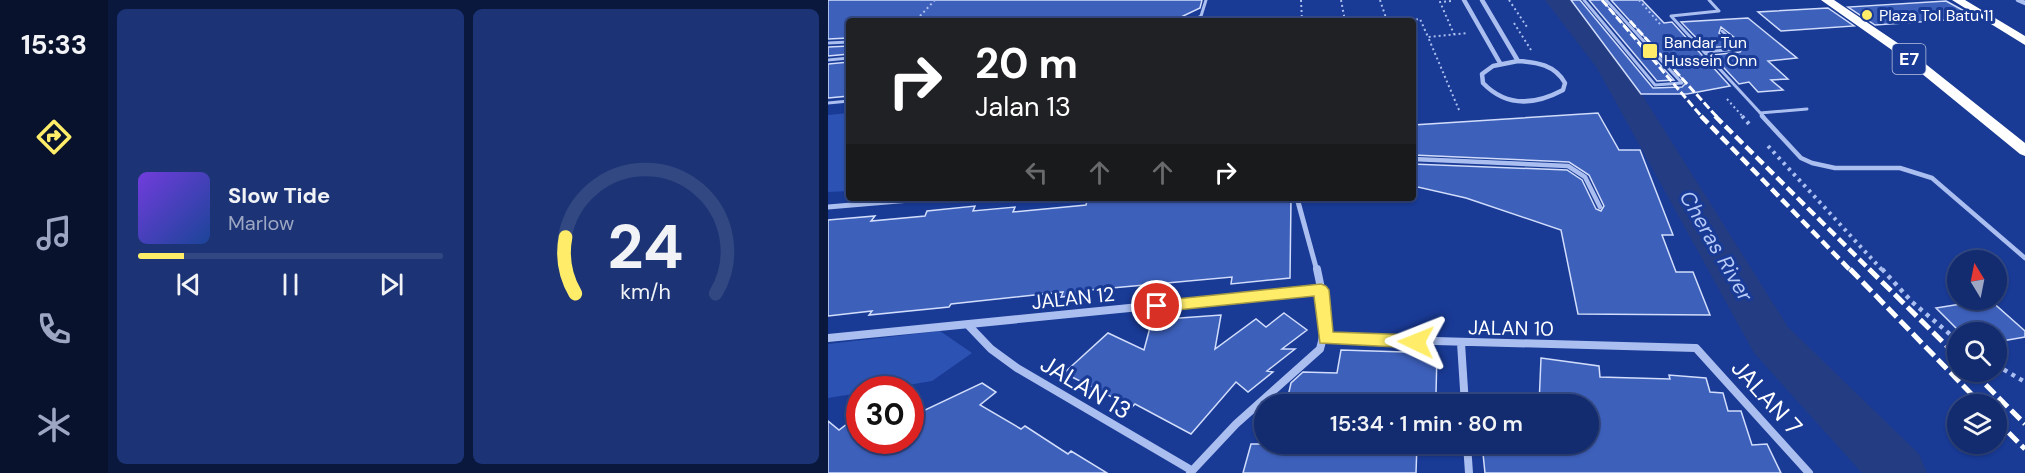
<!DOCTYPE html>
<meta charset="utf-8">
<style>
:root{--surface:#132c70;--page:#1c3475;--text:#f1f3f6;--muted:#9da7c3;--line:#324883;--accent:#ffed69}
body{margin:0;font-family:"DM Sans",sans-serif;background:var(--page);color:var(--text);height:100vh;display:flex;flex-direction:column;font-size:22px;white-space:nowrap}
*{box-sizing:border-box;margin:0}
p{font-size:20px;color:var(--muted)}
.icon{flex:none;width:33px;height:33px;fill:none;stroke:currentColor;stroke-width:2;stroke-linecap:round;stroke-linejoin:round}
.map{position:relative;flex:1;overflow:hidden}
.details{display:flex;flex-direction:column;gap:9px;padding:9px;background:#0a183e;width:720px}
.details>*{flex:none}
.top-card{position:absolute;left:18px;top:18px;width:570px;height:183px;border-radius:6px;box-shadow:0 2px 4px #0004,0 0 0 2px var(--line);background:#202124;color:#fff;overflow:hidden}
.needle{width:39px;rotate:350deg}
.controls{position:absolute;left:1119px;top:250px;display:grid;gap:12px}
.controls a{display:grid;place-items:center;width:60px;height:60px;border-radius:50%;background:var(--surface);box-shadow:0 2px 4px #0004,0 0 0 2px var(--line);font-size:30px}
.speed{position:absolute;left:18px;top:376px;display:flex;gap:12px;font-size:30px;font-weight:700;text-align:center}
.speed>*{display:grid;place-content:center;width:78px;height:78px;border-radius:50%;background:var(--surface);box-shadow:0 2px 4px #0004,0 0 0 2px var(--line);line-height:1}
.speed .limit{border:9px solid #d22;background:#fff;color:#111}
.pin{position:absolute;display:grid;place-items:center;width:51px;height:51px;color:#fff;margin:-26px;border:3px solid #fff;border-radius:50%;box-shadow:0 2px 6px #0007}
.me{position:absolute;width:66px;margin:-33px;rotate:272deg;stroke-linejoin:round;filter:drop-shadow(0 0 4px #0008)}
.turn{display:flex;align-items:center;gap:21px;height:126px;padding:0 30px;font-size:27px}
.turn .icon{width:78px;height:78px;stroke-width:2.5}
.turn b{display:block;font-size:42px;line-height:51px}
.lanes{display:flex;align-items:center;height:57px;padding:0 30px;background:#0003;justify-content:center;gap:30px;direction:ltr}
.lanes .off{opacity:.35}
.details .card{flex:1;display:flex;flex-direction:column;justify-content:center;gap:9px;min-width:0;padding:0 21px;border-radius:9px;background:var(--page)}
.details .dial{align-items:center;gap:0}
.dial svg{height:156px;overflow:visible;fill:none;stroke:var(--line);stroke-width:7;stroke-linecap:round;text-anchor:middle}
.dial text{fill:var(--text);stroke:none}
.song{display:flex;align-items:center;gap:18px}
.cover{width:72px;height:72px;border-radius:9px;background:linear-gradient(135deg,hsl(260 70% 55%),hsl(220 70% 35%))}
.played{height:6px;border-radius:3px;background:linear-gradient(90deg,var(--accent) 15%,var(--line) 15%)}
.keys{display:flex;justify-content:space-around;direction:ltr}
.details .tiles{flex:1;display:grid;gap:9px;grid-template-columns:repeat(2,1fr)}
.trip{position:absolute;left:426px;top:394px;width:345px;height:60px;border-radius:30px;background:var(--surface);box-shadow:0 2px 4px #0004,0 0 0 2px var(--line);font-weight:600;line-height:60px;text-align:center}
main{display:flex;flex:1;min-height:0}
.menu{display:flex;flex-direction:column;width:108px;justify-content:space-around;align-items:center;background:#08122d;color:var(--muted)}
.menu .icon{width:42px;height:42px}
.menu .selected{color:var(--accent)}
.menu b{font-size:27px;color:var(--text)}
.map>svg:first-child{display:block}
</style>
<main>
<nav class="menu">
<b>15:33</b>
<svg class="icon selected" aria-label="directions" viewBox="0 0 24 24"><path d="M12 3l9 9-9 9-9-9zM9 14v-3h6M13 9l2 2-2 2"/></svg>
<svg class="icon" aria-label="music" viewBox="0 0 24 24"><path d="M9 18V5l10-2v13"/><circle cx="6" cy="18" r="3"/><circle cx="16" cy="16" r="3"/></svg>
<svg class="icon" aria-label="phone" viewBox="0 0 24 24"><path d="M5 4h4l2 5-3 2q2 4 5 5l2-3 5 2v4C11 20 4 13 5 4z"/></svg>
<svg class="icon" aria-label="climate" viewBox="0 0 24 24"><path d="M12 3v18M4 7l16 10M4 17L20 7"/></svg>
</nav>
<section class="details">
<div class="tiles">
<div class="card">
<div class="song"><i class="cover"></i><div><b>Slow Tide</b><p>Marlow</p></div></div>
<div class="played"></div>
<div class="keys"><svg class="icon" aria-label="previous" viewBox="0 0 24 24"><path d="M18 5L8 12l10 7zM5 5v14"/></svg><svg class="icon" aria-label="pause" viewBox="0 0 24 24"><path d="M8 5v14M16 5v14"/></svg><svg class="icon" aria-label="next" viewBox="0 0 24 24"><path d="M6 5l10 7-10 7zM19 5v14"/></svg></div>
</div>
<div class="card dial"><svg viewBox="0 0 100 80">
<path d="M14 69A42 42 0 1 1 86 69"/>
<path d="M14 69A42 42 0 0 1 9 40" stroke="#ffed69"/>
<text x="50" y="56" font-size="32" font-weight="700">24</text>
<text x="50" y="72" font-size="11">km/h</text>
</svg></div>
</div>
</section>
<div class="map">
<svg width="1197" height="473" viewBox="0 0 1197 473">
<rect width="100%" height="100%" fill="#193a95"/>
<!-- green -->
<path fill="#2c52b3" d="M21,113V191L0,192V115Z
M112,331L144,353L104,381L50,390H32L31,393L0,398V344Z"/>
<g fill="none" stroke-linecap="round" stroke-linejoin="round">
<!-- river -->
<path fill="#243d82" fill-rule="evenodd" d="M717,0H742L796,66L960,327L1091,454L1099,473H1034L926,353L769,68Z"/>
</g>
<!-- building -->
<path fill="#3d60bb" stroke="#d1ddfb" stroke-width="1.5" d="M0,0H374L372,8L349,19L21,21V38L0,39Z
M743,0H752L825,88L854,87L858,83L783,0H814L836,23L844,22L902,86L859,94H813Z
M761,0H774L846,80L829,81Z
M1118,1L1149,18L1047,25L1020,7Z
M1000,8L1026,26L953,31L930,12Z
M920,18L969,58L940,61L960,79L943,80L955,90L930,92L921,82L911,84L884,55L912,52L914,49L912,42L893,27L891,33L904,46L878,48L853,22Z
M21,46V54L0,56V47Z
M21,62V96L0,98V64Z
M770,113L791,150H812L845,235H834L848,272H865L882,315L750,314L733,230L638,198L585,186V164L739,170L754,180L768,209L773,211L776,206L761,175L741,162L585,155V125Z
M293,198H463L462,278L403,284L404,277L262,290L261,294L233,297L235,292L123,304L121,307L41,315L44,311L0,316V220L47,216L43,221L97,216L99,211L147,206L145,211L187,207L185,212L258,205L259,201Z
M1158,300H1162L1197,331V337L1168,342V333H1133L1108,308Z
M456,313L479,330L454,349H467L439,371L445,372L420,392L408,382L363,434L307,404L304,407L236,373L280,333L316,350L324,320L393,315L387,349L428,319L438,327Z
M513,350L609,353L608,394H591L590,405H458L463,383L475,372L509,373Z
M713,358L771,366L772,377L842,379L841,375L878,378L882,392L895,393L900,411H913L924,445L939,444L953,473H657L654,444H760V405H711Z
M154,383L168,392L152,405L193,429L197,426L240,454L243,451L279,473H0V421L11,430L23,421L32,427V441H82V406L93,412Z
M423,444H589L588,473H415Z"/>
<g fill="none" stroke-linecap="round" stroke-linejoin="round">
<!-- path-far2 -->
<path stroke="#aabef0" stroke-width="2" stroke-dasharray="2 3" stroke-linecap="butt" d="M473,0L474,21
M513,0L517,21
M552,0L559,21
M681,0L699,27
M811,0L832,24
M623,1L612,2L626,34
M92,16L107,0
M573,21L592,19L600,37
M686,23L703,50
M585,97L587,103
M899,99L915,117
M631,110L600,37L640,33"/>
<!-- path-far1 -->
<path stroke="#aabef0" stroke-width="4" stroke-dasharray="3 4.5" stroke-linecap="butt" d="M914,116L922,125
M940,146L1055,271"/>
<!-- path -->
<path stroke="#aabef0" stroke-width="4.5" stroke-dasharray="4 5" stroke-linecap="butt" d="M1054,269L1084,302L1130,341
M1168,365L1197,382"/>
<!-- service-far1 -->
<path stroke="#aabef0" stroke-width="3" d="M756,0L827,85L854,83L778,0
M881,0L891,11L843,16L936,117
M363,21L373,16L378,0
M0,43L21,42
M876,52L910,49L909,45L894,31
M0,60L21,58
M0,103L21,101
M932,113L979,109"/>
<!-- service -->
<path stroke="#aabef0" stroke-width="4.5" d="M934,116L973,158L984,163L1007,168H1072L1104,178L1197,258
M585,159L740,166L757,177L772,207"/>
<!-- minor-far2 -->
<path stroke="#aabef0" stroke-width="4.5" d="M636,0L672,63
M654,0L690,61
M1190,0L1197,3
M690,61C709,62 727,65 737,83L735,90C707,105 679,108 655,83L654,74L665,66Z"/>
<!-- minor-far1 -->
<path stroke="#aabef0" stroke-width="5" d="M469,198L489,271
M0,207L106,198"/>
<!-- minor -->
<path stroke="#aabef0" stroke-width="8" d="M141,326L163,349L189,368L363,470
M0,338L493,289
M498,338L868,348L981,473
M633,343L637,405
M639,444L641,473
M362,473L408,424L492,349C500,323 495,296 489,269"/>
<!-- motorway -->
<path fill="#fff" fill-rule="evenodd" d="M993,0H1006L1080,50L1197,143V156L1192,154L1071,55Z
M1124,0H1137L1197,36V45Z"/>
<!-- rail-far2 -->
<path stroke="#fff" stroke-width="3" stroke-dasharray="8 3" stroke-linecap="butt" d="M774,0L874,117
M802,21L889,117"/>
<!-- rail-far1 -->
<path stroke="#fff" stroke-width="4.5" stroke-dasharray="10 4.5" stroke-linecap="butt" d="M873,116L1023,271
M887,116L1043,271"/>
<!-- rail -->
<path stroke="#fff" stroke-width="5" stroke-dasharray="13 5" stroke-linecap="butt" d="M1022,269L1154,405
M1041,269L1130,357
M1145,372L1197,424
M1168,420L1197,449"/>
</g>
<!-- route -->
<path fill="#ffed69" stroke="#a69a44" stroke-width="1.5" d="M493,284L498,286L501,290L505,332L588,335L593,337L596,342L593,346L588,348L492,343L486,296L329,312L324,310L321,306L324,302L329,301Z"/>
<!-- markers -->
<g fill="#ffed69" stroke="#193a95" stroke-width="2">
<circle cx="1039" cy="15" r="6"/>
<rect x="814" y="43" width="16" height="16" rx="3"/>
</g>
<g text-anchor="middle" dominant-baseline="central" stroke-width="6" stroke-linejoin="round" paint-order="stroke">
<!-- far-poi labels -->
<g font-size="16" fill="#fff" stroke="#193a95" text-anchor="start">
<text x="1051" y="15">Plaza Tol Batu 11</text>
<text x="836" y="42">Bandar Tun<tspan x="836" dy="18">Hussein Onn</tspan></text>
</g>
<!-- shield labels -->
<rect fill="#193a95" stroke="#bac4df" stroke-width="1.5" x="1064.5" y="44" width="33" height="30" rx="4.5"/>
<g font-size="18" font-weight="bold" fill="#fff">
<text x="1081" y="59">E7</text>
</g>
<!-- street labels -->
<g font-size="20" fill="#fff" stroke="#193a95">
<text transform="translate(245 298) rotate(-6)">JALAN 12</text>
<text transform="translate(683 328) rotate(1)">JALAN 10</text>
</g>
<!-- water labels -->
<g font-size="21" font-style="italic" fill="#b6c9f7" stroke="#193a95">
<text transform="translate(888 246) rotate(60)">Cheras River</text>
</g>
<!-- near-street labels -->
<g font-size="24" fill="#fff" stroke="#193a95">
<text transform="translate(258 387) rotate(31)">JALAN 13</text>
<text transform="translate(939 397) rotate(48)">JALAN 7</text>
</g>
</g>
</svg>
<div class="controls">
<a><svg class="needle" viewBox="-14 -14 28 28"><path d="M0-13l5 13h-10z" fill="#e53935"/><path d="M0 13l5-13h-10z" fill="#9da7c3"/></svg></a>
<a><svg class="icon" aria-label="search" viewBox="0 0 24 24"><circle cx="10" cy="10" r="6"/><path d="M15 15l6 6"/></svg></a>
<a><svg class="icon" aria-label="layers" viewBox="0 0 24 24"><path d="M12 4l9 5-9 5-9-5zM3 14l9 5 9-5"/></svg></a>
</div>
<div class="speed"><div class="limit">30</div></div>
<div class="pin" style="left:329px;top:306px;background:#d93025"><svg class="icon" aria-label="arrive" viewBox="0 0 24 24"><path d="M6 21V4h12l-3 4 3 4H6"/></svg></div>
<svg class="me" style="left:588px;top:342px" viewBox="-20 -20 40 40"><path d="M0-17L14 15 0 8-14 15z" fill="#ffed69" stroke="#fff" stroke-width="4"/></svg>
<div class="trip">15:34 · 1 min · 80 m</div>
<div class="top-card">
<div class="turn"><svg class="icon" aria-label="right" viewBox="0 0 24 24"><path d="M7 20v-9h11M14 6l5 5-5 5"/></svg><div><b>20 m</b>Jalan 13</div></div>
<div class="lanes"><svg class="icon off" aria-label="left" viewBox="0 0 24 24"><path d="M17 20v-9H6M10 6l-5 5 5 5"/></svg><svg class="icon off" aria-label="ahead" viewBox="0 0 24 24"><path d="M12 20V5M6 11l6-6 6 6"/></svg><svg class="icon off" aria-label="ahead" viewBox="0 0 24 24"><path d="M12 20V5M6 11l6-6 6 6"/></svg><svg class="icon" aria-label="right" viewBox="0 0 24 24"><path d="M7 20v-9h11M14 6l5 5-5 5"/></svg></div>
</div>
</div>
</main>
